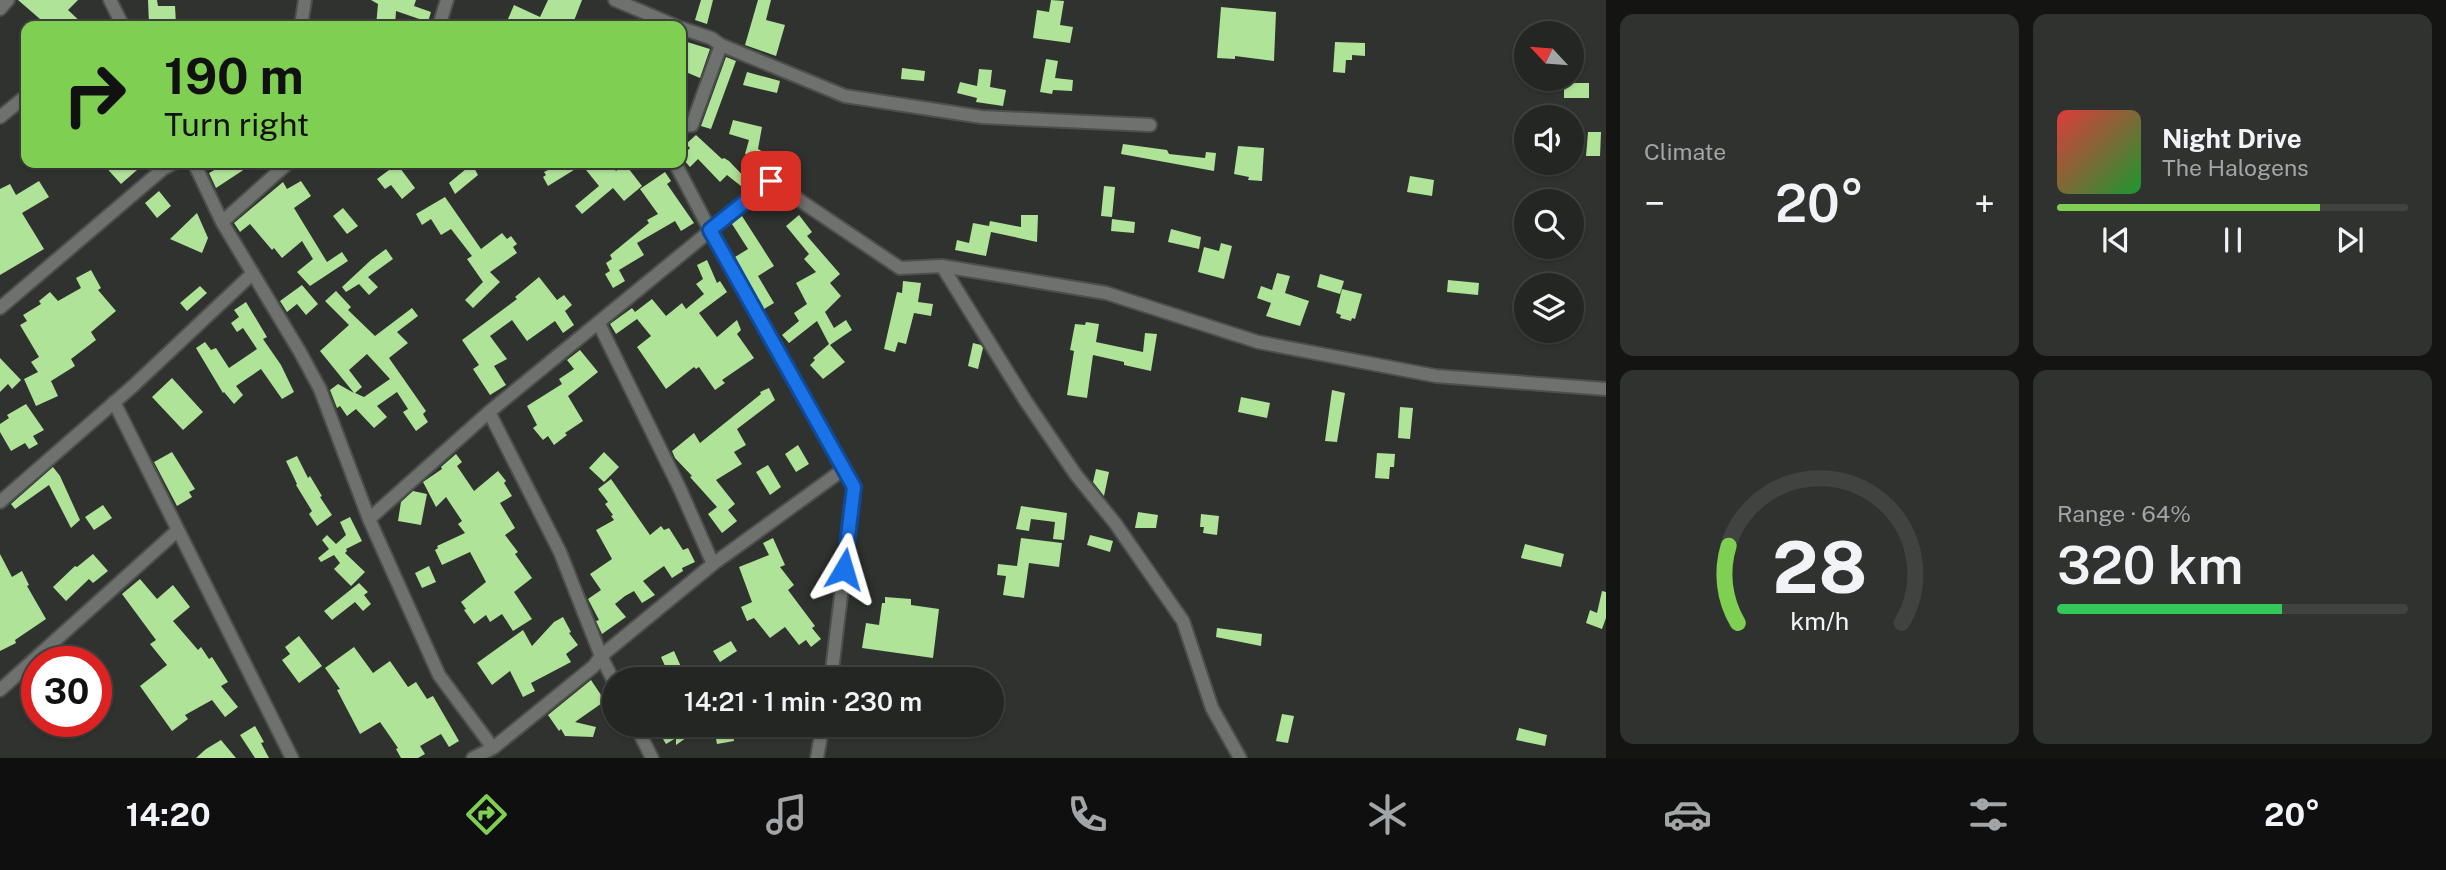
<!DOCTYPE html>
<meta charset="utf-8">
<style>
:root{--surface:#242623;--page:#303230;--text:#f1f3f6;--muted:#a3a5a6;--line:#414341;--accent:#7fd052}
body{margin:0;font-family:"Public Sans",sans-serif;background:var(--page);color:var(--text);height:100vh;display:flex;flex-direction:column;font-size:26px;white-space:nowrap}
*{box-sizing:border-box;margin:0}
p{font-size:23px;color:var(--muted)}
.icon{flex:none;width:38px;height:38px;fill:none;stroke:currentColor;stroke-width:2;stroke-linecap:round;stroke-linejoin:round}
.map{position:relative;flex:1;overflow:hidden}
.details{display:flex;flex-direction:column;gap:14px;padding:14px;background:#141513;width:840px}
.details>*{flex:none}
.banner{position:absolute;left:21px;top:21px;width:665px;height:147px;border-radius:14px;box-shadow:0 2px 5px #0004,0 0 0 2px var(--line);background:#7fd052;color:#111;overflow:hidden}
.needle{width:46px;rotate:296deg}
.buttons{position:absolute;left:1514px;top:21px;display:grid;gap:14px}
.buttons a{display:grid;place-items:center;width:70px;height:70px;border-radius:50%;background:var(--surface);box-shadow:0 2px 5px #0004,0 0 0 2px var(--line);font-size:35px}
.speed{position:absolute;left:21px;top:646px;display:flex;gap:14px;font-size:35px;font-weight:700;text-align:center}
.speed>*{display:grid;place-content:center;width:91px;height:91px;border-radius:50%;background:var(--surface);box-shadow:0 2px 5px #0004,0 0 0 2px var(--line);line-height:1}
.speed .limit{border:10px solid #d22;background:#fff;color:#111}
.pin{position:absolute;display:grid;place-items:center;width:60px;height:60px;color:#fff;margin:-30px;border-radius:14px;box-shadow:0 4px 10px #0006}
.me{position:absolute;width:77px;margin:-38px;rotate:7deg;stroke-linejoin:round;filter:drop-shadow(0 0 5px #0008)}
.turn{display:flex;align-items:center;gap:24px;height:147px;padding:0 28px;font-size:32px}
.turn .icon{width:91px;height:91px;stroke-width:2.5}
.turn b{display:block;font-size:49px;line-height:60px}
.big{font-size:52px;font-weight:600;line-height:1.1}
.details .card{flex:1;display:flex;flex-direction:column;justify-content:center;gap:10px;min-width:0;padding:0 24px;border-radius:14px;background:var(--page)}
.details .dial{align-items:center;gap:0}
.dial svg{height:182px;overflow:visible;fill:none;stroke:var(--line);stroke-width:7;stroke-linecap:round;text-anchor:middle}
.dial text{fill:var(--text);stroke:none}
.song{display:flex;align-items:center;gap:21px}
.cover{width:84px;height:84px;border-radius:10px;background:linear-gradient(135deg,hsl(0 70% 55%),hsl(130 70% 35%))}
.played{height:7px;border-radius:4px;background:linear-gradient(90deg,var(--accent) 75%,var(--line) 75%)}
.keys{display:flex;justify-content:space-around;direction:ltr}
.heat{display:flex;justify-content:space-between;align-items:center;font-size:38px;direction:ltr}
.charge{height:10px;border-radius:5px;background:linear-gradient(90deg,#34c759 64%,var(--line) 0)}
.details .tiles{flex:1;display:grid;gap:14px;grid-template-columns:repeat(2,1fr)}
.trip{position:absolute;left:602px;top:667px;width:402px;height:70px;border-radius:35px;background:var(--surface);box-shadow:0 2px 5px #0004,0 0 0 2px var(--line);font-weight:600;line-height:70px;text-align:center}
.menu{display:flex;height:112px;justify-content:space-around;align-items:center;background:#0e0f0e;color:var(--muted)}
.menu .icon{width:49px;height:49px}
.menu .on{color:var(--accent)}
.menu b{font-size:32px;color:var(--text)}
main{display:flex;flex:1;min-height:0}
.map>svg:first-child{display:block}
</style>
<main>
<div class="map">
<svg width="1606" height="758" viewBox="0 0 1606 758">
<rect width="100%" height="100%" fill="#30322f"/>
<!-- building -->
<path fill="#afe397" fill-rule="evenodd" d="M18,0H78L68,10L85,26H34L40,19Z
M148,0H157L158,6H175L176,24L154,26V24H149Z
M371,0H416L414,6L431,12L428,22L396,11L395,26H376L378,4Z
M548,0H582L572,26H505L514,5L540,17Z
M701,0H713L707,24L695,20Z
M758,0H771L766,20L785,25L776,56L745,45Z
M1051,0L1064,1L1060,25L1073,27L1070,43L1033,38L1037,10L1049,12Z
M1221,7L1276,12L1274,61L1235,56V59L1217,58Z
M687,42L710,49L700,78L681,70V56Z
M1335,42L1365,43V56L1352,55V60H1346L1345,73L1333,72Z
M726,57L736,61L711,129L701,126Z
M1046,59L1058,61L1055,78L1073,80L1072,91L1053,90L1052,94L1040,92Z
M902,68L925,71L924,81L901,79Z
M979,69L992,70L990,87L1006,90L1003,106L976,102L977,98L957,93L960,82L977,86Z
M747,72L780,81L777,93L743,85Z
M1564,83H1589V98H1564Z
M733,120L762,127L758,149L777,160L776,163L745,154L749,140L729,134Z
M1588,132H1601L1600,156H1586Z
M696,135L722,159L724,158L729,161L752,185L746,190L727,175L720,182L698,159L690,167L681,157L690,148L686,144Z
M1123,144L1167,150L1169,154L1205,158L1206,152L1216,153L1214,171L1121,154Z
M1238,146L1264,148L1262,181L1248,180L1249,177L1234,174Z
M102,163H145L121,184Z
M215,163H254L216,188L209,173L218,168Z
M552,163H609L616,171L625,164L642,186L624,201L613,188L582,214L575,206L599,186L582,165L548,186L543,177L546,175L544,172L548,170L545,166Z
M397,164L415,188L402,199L391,185L385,189L377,179Z
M472,164L478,175L455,194L449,183Z
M665,172L671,181L667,184L694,223L681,231L675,221L637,243L644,255L619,270L625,281L613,288L605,274L610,271L606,263L612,259L610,255L649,223L647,220L658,214L640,189Z
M1410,176L1434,180L1432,196L1407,192Z
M39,181L49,197L22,213L44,249L0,275V189L10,184L16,195Z
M301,181L311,196L294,208L327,262L342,252L348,261L310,286L297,272L313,259L302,241L282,258L274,248L272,250L250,224L240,232L234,223L283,182L287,189Z
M1104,186L1115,187L1112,217L1101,216Z
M159,191L171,206L157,218L145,203Z
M445,197L481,249L502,233L507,239L511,236L517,244L513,247L517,253L490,272L500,282L473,308L465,300L483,282L467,259L472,256L451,229L441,235L431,219L422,225L416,214Z
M343,208L358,226L347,234L333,216Z
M197,213L208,238L202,253L170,239Z
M799,215L812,232L807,236L840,274L830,283L841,296L825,312L834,328L846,320L852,330L830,345L845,362L823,379L810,365L815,360L813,358L829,344L817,321L789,343L782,335L799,321L794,313L807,304L796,283L816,272L804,259L809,254L786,226Z
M1021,215H1038L1037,242L991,232L986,256L955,250L957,240L969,243L973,223L989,226L990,221L1021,227Z
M742,216L774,266L758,276L774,303L764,309L735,257L748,249L732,224Z
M1112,219L1135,222L1134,233L1111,231Z
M1171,229L1201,237L1199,249L1168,242Z
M1221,243L1232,246L1224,279L1198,272L1204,247L1219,251Z
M386,249L393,259L368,277L378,287L369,295L359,284L346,292L342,287L371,260Z
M707,260L717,283L720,281L727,292L699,313L717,337L737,320L741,330L737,334L754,358L722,380L725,383L715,390L699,367L696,369L694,367L666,389L637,347L651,336L637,319L616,334L610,324L632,308L635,312L652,299L666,316L682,303L686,309L704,294L696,284L703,279L697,265Z
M91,270L101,288L98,290L116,311L91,332L96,340L71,359L75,366L51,381L58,396L36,406L24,379L38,372L31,362L39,357L20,325L27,321L23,315L41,304L39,301L50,292L58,301L81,288L76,278Z
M1277,273L1290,276L1285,293L1309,301L1300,326L1266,316L1271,303L1257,298L1261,286L1272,290Z
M1320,274L1344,281L1340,294L1317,287Z
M539,277L557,300L564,295L572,305L565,311L574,325L563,333L555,321L527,341L512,320L490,336L507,359L494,366L506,385L490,395L473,369L479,365L462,340L517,299L515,297Z
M1448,280L1479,283L1478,295L1447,292Z
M903,281L921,283L918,302L933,304L931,316L914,313L906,344L898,342L895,352L884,349L897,292L902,293Z
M302,285L318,304L306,315L297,304L287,312L280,301Z
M200,286L207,293L187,311L180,303Z
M1342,289L1362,294L1355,319L1352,318L1351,321L1340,318L1341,315L1336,313Z
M336,291L351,307L348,310L375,336L412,308L418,316L397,332L408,343L389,358L426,411L423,414L428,422L416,431L403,412L408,409L397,392L377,406L387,417L374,428L356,409L347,416L340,406L337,408L330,390L338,384L354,393L320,351L349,325L325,301ZM367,354L390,379L364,397L355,393L362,387L349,370Z
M246,302L267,337L263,339L281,365L294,392L282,399L261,369L236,386L243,395L234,404L224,392L223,393L196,348L205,342L211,350L216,348L229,368L257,349L243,328L237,332L231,323L239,317L234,310Z
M1086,322L1099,324L1096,342L1143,352L1145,333L1157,334L1151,371L1124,365V362L1093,355L1087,398L1067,395L1074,351L1070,350L1075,324L1085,325Z
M973,343L981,345L983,348L978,369L968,366Z
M580,350L598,372L568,396L583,421L565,433L567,435L554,445L548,436L543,440L533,428L537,425L527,406L562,384L559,379L574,369L567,360Z
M0,358L21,380L12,389L8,384L0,392Z
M172,378L203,412L183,430L152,397Z
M769,388L775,400L737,429L746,445L734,452L742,464L716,480L735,504L728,510L737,521L722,533L708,514L717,507L690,477L692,476L675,458L672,451L694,433L700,443L761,394L760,392Z
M1332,390L1345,393L1337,442L1325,441Z
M1241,397L1270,403L1267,418L1238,412Z
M26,404L44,430L33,436L38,444L29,449L25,443L11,451L0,432V424L9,418L7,415Z
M1400,407L1413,408L1410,439L1398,438Z
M798,445L809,464L796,472L785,454Z
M172,452L195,489L189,492L192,497L177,506L154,462Z
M604,452L619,467L604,482L589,468Z
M1377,453L1395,454L1394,467H1390L1389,479L1375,478Z
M456,454L462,462L457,466L474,491L498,471L506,481L504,483L512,496L500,503L515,528L505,535L518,552L515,554L532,578L514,592L532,619L513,631L502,614L490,622L486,615L474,624L464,610L466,609L461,602L486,582L470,552L442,565L435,550L438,548L437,546L465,533L458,524L462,521L446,497L436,507L423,482L442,469L441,467Z
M297,456L308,478L310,476L322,496L320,497L332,515L317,526L309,514L312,511L296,485L297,484L286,461Z
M768,465L781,487L770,495L756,472Z
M53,467L60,476L80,520L71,528L49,485L15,509L11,504Z
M1096,469L1109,472L1104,496L1093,482Z
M611,479L650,535L661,526L664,530L669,528L683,550L688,548L695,562L682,568L683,571L672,578L664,566L643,581L655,595L642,603L634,591L625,596L615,604L626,617L602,634L596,621L599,620L588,599L601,590L590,574L612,559L596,530L614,520L611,516L613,515L605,504L608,502L598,489Z
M413,491L427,494L421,525L398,521L401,502Z
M103,505L112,518L94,530L85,517Z
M1021,506L1067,513L1064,540L1053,539L1055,522L1031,519L1029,531L1016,529Z
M1138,512L1158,515L1156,528H1135Z
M1201,514L1219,516L1217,535L1203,533L1204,527H1200Z
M350,517L362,541L346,549L347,551L345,553L365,572L351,586L334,569L340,563L334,555L321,562L318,558L329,549L322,540L327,535L336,544L346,535L340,522Z
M1090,535L1113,541L1110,552L1087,545Z
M773,538L785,565L780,567L794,585L788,590L815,626L812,628L821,639L811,647L806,640L799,645L785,627L770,638L754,618L747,621L741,607L752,602L739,567L769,555L763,543Z
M1021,538L1062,543L1059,567L1029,563L1024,598L1003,595L1006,576L997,575L998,564L1017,566Z
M1525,544L1564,554L1561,567L1521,558Z
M0,554L12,577L22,571L29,585L27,586L46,619L15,640L16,643L0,651Z
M93,554L108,571L93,583L89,579L66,601L53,587L75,566L77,567Z
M429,566L436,582L422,588L415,573Z
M140,579L157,599L173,585L190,607L173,621L198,650L201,647L209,659L212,657L228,682L221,686L238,707L225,717L212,700L185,715L188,719L172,731L140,686L167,665L150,644L156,640L122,594Z
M359,583L368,592L364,595L371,604L363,611L355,602L332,620L324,611Z
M1602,591L1606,592V618L1602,629L1586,623L1590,610L1597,613Z
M885,597L911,599V605L939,609L933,658L862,648L866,623L879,625L882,603H885Z
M563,617L571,632L569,633L578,645L566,654L571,662L531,683L535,691L523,697L510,671L492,685L477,663L523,630L532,646L554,622Z
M1217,628L1262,634L1261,646L1216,637Z
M299,636L322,666L299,683L282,660L290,654L285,647Z
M731,641L737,651L720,662L713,651Z
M354,647L373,673L390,661L408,687L416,682L427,699L433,696L459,741L449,747L441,734L420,746L425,754L418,758H401L396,749L398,748L380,722L360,734L337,690L340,689L325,668Z
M674,651L682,669L669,675L661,657Z
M591,680L605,701L575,722L596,727L593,737L565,736L561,729L559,731L548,715Z
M1282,714L1294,716L1288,743L1276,741Z
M664,724H706L676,745V738L666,744L657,729Z
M713,724H732L734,741L717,744Z
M255,726L264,742L261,743L269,758H255L240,735Z
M1519,728L1547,735L1545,746L1516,740Z
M221,740L236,758H196L206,749Z"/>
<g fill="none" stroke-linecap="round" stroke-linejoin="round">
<!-- street casing -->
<g stroke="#4d4f4c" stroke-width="16">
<path id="street" d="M110,0L123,26
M615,0L676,26
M0,9L8,0
M301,26L305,0
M439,26L447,0
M681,28L711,38L721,45L845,96L982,117L1150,125
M0,117L26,96
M681,126L692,125L721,45
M194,163L222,222L300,352L320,389L369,519L439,675L493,748L594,666L601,656L713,564L844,469L710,230L675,163
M222,222L288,163
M942,266L1025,400L1076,475L1115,523L1183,621L1212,708L1240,758
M0,308L163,169L174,163
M599,324L680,489L713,564
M114,402L292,758
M489,412L560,552L601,656L614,682
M0,502L133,386L253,273
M369,519L489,412L771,181L900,268L942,266L1106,293L1258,342L1436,376L1606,389
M831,679L854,487L844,469
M0,690L178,530
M635,724L652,758
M473,758L493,748
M817,758L823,724"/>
</g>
<!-- street -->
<use href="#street" stroke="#6e716d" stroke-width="12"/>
</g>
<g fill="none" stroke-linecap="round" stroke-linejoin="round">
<!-- route casing -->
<g stroke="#114b97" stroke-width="18">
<path id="route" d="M771,181L710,230L854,487L844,569"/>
</g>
<!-- route -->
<use href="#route" stroke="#1a73e8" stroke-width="12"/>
</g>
</svg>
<div class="buttons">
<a><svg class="needle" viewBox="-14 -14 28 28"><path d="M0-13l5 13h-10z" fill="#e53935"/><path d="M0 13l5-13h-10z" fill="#a3a5a6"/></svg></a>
<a><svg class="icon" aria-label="sound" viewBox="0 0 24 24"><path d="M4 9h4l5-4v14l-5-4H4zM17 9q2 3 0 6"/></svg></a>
<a><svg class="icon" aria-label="search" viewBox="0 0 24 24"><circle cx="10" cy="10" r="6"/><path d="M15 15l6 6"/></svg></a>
<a><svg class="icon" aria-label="layers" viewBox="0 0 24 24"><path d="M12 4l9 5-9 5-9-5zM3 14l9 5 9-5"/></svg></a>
</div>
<div class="speed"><div class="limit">30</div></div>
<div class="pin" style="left:771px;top:181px;background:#d93025"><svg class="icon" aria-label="arrive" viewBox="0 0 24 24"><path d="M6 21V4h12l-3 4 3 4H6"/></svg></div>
<svg class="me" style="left:844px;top:569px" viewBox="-20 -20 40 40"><path d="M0-17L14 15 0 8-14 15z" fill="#1a73e8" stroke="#fff" stroke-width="4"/></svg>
<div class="trip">14:21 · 1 min · 230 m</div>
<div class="banner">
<div class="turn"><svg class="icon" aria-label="right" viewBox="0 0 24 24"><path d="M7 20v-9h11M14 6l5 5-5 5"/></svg><div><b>190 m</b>Turn right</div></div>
</div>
</div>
<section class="details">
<div class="tiles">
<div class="card"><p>Climate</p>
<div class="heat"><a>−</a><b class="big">20°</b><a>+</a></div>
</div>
<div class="card">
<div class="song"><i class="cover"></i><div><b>Night Drive</b><p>The Halogens</p></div></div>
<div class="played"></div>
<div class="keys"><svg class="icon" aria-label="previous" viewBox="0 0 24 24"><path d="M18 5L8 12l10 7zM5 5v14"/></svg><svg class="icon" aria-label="pause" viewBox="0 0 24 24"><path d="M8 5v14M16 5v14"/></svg><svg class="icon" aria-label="next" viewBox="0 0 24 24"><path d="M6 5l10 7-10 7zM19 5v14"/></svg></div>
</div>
<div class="card dial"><svg viewBox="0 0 100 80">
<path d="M14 69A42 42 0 1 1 86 69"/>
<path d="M14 69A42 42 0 0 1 10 35" stroke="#7fd052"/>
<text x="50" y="56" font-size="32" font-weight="700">28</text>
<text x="50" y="72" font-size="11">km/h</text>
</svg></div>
<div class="card"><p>Range · 64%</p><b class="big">320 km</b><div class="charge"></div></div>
</div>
</section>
</main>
<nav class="menu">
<b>14:20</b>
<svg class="icon on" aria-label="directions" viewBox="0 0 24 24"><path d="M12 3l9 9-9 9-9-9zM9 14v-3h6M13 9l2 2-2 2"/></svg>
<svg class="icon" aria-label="music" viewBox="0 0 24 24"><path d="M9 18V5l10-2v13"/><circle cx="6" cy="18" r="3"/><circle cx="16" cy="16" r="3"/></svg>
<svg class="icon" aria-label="phone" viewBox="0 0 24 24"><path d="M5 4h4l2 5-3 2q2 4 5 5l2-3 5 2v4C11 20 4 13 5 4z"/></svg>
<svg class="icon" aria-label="climate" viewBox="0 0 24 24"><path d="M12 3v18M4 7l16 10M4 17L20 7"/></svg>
<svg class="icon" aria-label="car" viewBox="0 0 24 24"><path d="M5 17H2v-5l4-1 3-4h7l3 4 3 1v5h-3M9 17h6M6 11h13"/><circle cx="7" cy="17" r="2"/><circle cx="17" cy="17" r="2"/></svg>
<svg class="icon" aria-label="filters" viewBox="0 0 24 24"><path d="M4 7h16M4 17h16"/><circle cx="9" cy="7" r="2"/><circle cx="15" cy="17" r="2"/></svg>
<b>20°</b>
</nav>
